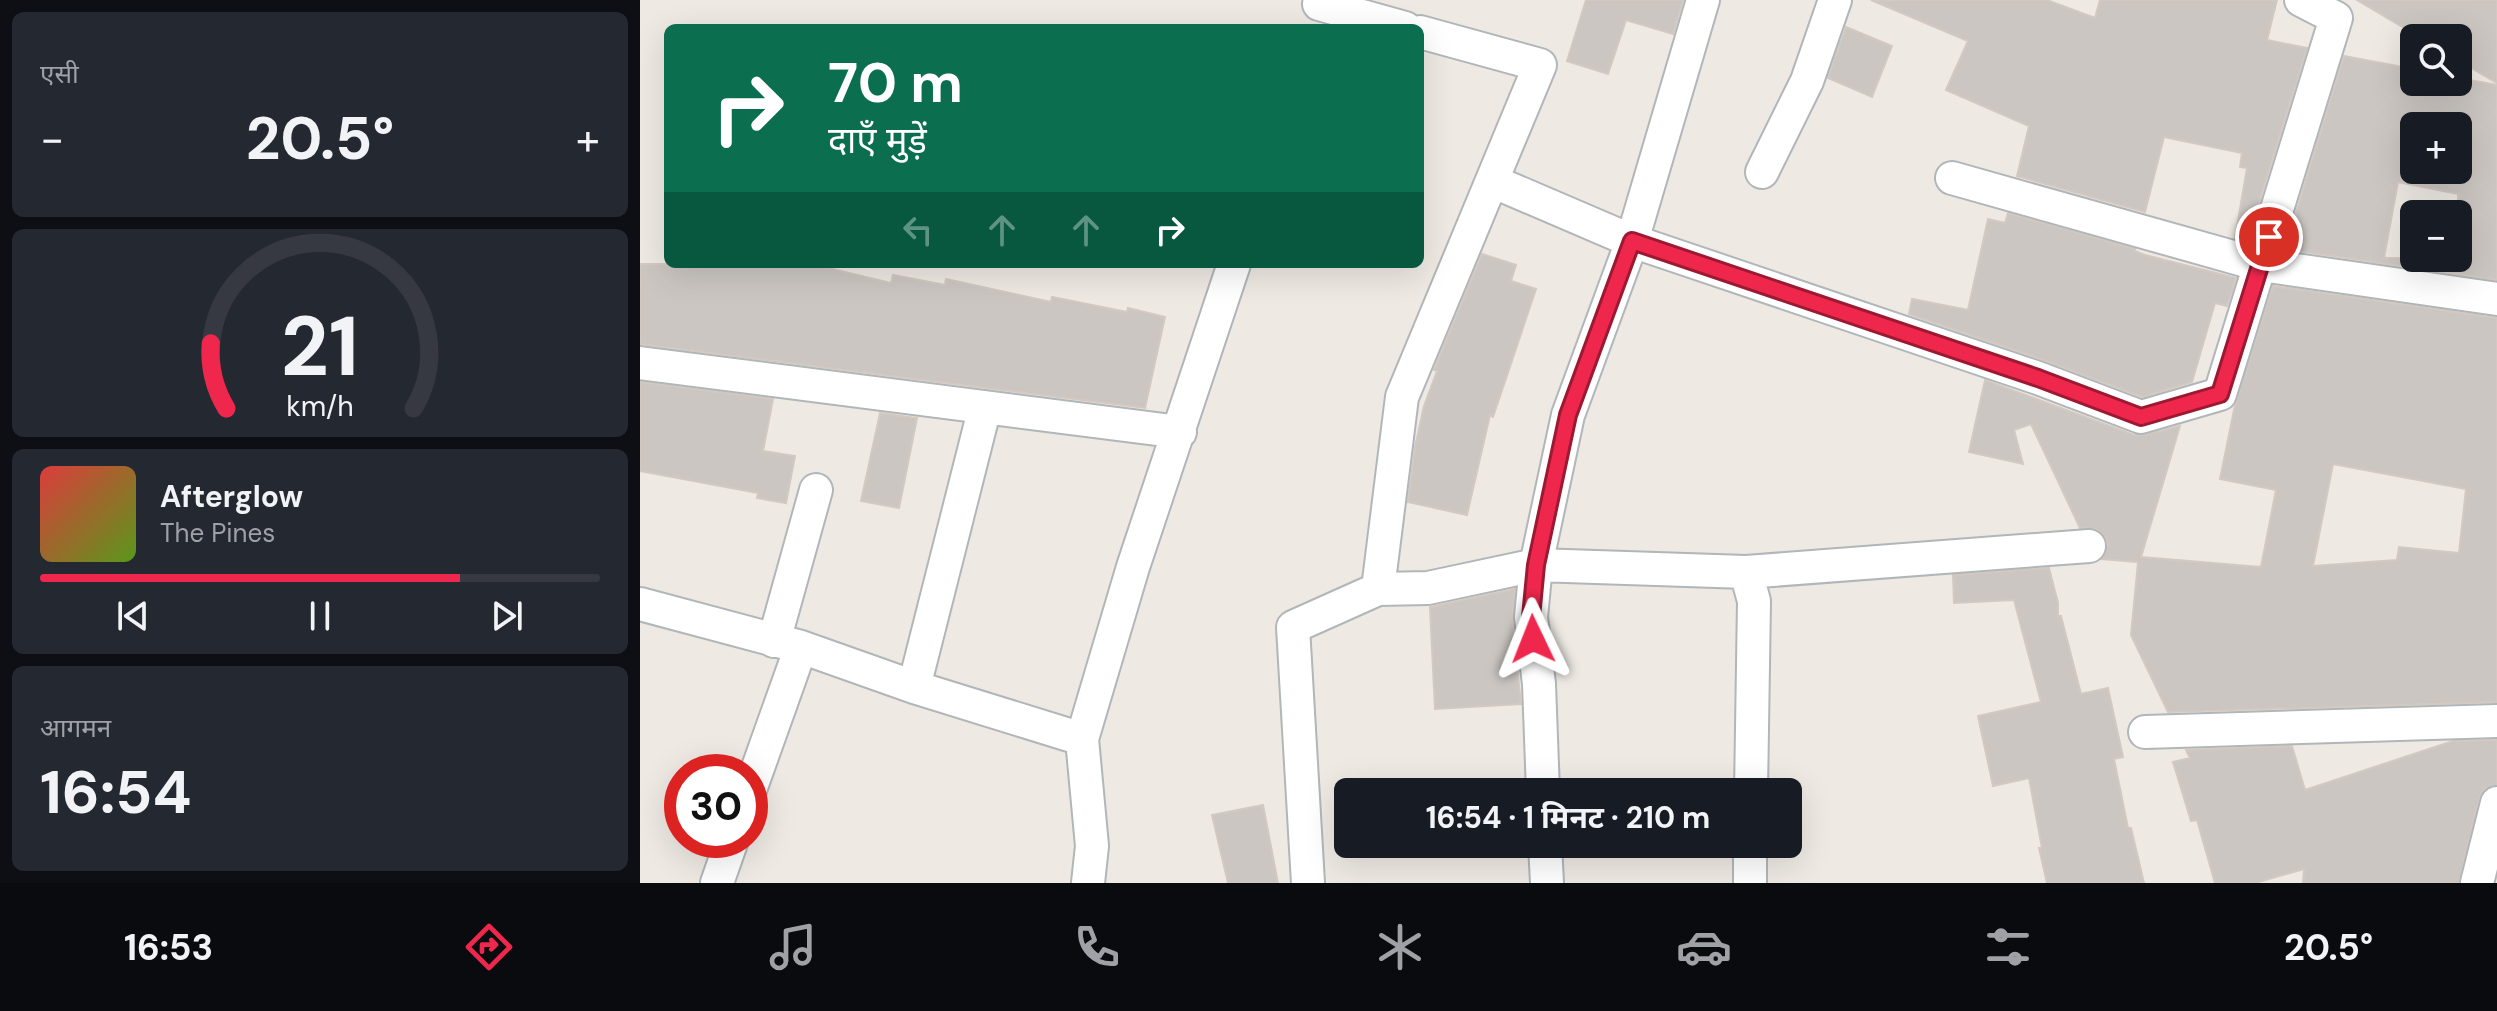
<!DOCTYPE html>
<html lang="hi">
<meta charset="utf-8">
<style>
:root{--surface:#171b24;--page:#242831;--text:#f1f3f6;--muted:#9ea1a6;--line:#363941;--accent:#f0274d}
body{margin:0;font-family:"DM Sans","Noto Sans Devanagari",sans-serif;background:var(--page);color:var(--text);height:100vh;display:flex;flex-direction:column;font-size:30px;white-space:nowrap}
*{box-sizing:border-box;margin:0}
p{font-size:26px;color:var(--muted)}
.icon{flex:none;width:44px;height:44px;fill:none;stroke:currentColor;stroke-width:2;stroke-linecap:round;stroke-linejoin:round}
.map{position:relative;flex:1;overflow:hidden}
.side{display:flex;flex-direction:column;gap:12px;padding:12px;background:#0d0f14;width:640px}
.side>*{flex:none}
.banner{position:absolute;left:24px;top:24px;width:760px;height:244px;border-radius:12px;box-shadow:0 8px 32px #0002;background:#0b6e4f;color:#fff;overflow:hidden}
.buttons{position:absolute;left:1760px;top:24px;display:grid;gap:16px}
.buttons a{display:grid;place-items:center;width:72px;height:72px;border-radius:12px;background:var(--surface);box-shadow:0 8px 32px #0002;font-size:40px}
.speed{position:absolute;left:24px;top:754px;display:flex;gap:16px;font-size:40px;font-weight:700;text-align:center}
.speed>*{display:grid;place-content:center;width:104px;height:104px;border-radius:50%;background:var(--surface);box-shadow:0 8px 32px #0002;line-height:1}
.speed .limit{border:12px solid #d22;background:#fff;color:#111}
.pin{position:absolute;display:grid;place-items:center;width:68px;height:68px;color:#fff;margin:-34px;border:4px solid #fff;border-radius:50%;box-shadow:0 2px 8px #0007}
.me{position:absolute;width:88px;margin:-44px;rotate:358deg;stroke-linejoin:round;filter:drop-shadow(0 0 6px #0008)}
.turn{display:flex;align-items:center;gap:28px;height:168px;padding:0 32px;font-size:36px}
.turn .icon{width:104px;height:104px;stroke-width:2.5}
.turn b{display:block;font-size:56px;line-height:68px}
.lanes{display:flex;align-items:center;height:76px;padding:0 32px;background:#0003;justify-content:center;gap:40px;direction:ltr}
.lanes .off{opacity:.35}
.big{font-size:60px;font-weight:700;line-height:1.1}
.side .card{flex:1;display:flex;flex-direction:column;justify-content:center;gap:12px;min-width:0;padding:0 28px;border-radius:12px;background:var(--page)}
.side .dial{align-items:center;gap:0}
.dial svg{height:208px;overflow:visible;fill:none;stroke:var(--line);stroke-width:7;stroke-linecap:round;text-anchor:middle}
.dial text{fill:var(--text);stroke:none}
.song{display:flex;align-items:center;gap:24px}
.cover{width:96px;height:96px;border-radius:12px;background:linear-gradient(135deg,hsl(0 70% 55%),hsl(90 70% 35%))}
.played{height:8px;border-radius:4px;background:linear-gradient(90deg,var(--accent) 75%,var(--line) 75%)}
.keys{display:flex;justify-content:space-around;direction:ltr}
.heat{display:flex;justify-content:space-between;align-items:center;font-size:44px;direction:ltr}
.trip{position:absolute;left:694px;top:778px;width:468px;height:80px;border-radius:12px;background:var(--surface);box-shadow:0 8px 32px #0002;font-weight:700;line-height:80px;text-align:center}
.dock{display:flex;height:128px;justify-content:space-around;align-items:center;background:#090b0e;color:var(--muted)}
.dock .icon{width:56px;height:56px}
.dock .selected{color:var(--accent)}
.dock b{font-size:36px;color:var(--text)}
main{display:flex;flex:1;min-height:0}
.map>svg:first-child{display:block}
</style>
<main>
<section class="side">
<div class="card"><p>एसी</p>
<div class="heat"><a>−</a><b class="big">20.5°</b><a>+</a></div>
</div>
<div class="card dial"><svg viewBox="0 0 100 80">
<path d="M14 69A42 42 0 1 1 86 69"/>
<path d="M14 69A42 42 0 0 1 8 44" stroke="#f0274d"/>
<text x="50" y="56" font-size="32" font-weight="700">21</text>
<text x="50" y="72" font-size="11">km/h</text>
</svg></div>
<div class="card">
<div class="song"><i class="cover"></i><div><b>Afterglow</b><p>The Pines</p></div></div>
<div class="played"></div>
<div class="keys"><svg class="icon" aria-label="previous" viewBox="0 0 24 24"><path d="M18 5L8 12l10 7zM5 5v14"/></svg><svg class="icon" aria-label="pause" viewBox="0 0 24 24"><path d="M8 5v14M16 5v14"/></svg><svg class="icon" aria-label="next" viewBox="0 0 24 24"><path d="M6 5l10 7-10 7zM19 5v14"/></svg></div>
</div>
<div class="card"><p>आगमन</p><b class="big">16:54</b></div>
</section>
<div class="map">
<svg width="1857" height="883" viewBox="0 0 1857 883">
<rect width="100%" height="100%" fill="#eee9e3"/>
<!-- building -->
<path fill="#cbc6c2" stroke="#d3c9c1" stroke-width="2" fill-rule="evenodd" d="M946,0H1043L1033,34L986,20L968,74L927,61Z
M1231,0H1407L1455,18L1460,0H1637L1627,40L1667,48L1607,241L1595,238L1607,168L1600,167L1602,153L1524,137L1505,212L1377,176L1389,126L1306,90L1328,41Z
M1717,0H1857V83L1818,60V38H1781Z
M1206,27L1252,46L1232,97L1188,78Z
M1704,56L1774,69V82H1818V78L1857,85V280L1645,249ZM1774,126H1818V170H1774ZM1758,182L1818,194V258H1744Z
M1368,213L1495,249V251L1505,255L1596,278L1587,306L1575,303L1552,382L1502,397L1404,360L1269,314L1272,299L1328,310L1348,219L1365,223Z
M842,254L876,265L871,281L896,289L853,417L850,415L827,515L768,502L775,447L784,406L797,371L794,370Z
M0,264H171L251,283L253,275L305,285L306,279L411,302L412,297L487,312L488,308L525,317L505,408L0,344Z
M1633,286L1857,318V702L1528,712L1491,635L1498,562L1462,559L1468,545L1465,536L1456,529L1440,528L1391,424L1374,430L1383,464L1329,452L1345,380L1494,435H1506L1540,426L1501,557L1621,567L1636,490L1580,479L1595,405ZM1693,464L1826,489L1819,553L1759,547L1757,560L1673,566Z
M0,382L133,399L123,451L155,456L146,503L117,498L118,493L0,471Z
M240,413L277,418L259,508L221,501Z
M1409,568L1418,603V616H1421L1441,694L1468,688L1483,757L1474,759L1488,828H1491L1504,883H1407L1399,848H1402L1389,778L1353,786L1338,716L1401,702L1374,600L1314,603L1313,575Z
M875,589L872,619L881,704L795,709L790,607Z
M1857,740V785L1844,789L1839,798L1819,883H1663L1664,869L1615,883H1575L1557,820L1551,821L1533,762L1550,758L1546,750L1652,746L1665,790L1813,741Z
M623,805L638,883H588L572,815Z"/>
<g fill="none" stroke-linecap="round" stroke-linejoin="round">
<!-- minor casing -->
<g stroke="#b1b6b9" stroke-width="36">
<path id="minor" d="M679,4L765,28
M1122,172L1167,81L1195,0
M1312,178L1621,265L1857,299
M852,181L992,241L1398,378L1501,417L1580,394L1696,18L1661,0
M0,363L540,432
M1106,572L1114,601L1111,792
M738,589L762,397L900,65L780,32
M0,604L161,647L274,687L442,739
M134,641L176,490
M274,687L345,407
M1505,732L1857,721
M110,790L161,647
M903,792L899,684L891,617L896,565L928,415L992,241L1063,0
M905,844L907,883
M77,883L92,840
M448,883L452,846L442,739L493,567L594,264
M668,883L653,627L738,589L788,588L896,565L1106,572L1449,546
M1110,883V844
M1837,883L1857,803"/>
</g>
<!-- minor -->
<use href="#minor" stroke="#fff" stroke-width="32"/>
</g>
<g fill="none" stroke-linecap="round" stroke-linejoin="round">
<!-- route casing -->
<g stroke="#9c1932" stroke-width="20">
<path id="route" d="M893,639L891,617L896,565L928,415L992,241L1398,378L1501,417L1580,394L1629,237"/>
</g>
<!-- route -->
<use href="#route" stroke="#f0274d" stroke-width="14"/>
</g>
</svg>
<div class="buttons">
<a><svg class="icon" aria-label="search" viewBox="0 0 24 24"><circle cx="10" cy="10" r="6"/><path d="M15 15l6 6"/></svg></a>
<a>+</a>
<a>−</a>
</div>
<div class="speed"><div class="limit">30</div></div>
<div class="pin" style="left:1629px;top:237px;background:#d93025"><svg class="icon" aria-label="arrive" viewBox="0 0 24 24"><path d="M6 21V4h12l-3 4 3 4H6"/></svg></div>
<svg class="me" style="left:893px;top:639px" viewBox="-20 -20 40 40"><path d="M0-17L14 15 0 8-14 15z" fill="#f0274d" stroke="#fff" stroke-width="4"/></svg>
<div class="trip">16:54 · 1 मिनट · 210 m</div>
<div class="banner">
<div class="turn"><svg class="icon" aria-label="right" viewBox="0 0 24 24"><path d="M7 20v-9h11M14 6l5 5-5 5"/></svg><div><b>70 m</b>दाएँ मुड़ें</div></div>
<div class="lanes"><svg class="icon off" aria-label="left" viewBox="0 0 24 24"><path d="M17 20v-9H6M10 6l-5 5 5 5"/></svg><svg class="icon off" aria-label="ahead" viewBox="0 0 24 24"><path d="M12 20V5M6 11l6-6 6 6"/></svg><svg class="icon off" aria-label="ahead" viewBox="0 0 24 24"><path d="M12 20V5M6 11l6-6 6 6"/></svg><svg class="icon" aria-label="right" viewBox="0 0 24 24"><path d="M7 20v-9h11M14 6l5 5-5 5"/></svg></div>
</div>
</div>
</main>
<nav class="dock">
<b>16:53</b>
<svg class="icon selected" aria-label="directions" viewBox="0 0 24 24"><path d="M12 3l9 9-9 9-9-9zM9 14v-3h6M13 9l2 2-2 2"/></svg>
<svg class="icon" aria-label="music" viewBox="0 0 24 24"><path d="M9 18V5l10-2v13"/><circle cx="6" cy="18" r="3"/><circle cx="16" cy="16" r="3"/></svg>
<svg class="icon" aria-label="phone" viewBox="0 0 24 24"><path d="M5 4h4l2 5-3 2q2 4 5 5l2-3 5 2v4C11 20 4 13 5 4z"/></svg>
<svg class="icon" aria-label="climate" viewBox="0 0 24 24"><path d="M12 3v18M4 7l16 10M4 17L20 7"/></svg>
<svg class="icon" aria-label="car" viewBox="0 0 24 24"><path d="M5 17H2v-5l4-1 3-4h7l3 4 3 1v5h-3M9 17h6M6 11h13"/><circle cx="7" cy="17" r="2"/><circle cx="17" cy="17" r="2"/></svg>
<svg class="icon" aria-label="filters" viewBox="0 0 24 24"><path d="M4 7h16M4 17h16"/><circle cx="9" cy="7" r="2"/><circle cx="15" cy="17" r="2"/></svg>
<b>20.5°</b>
</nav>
